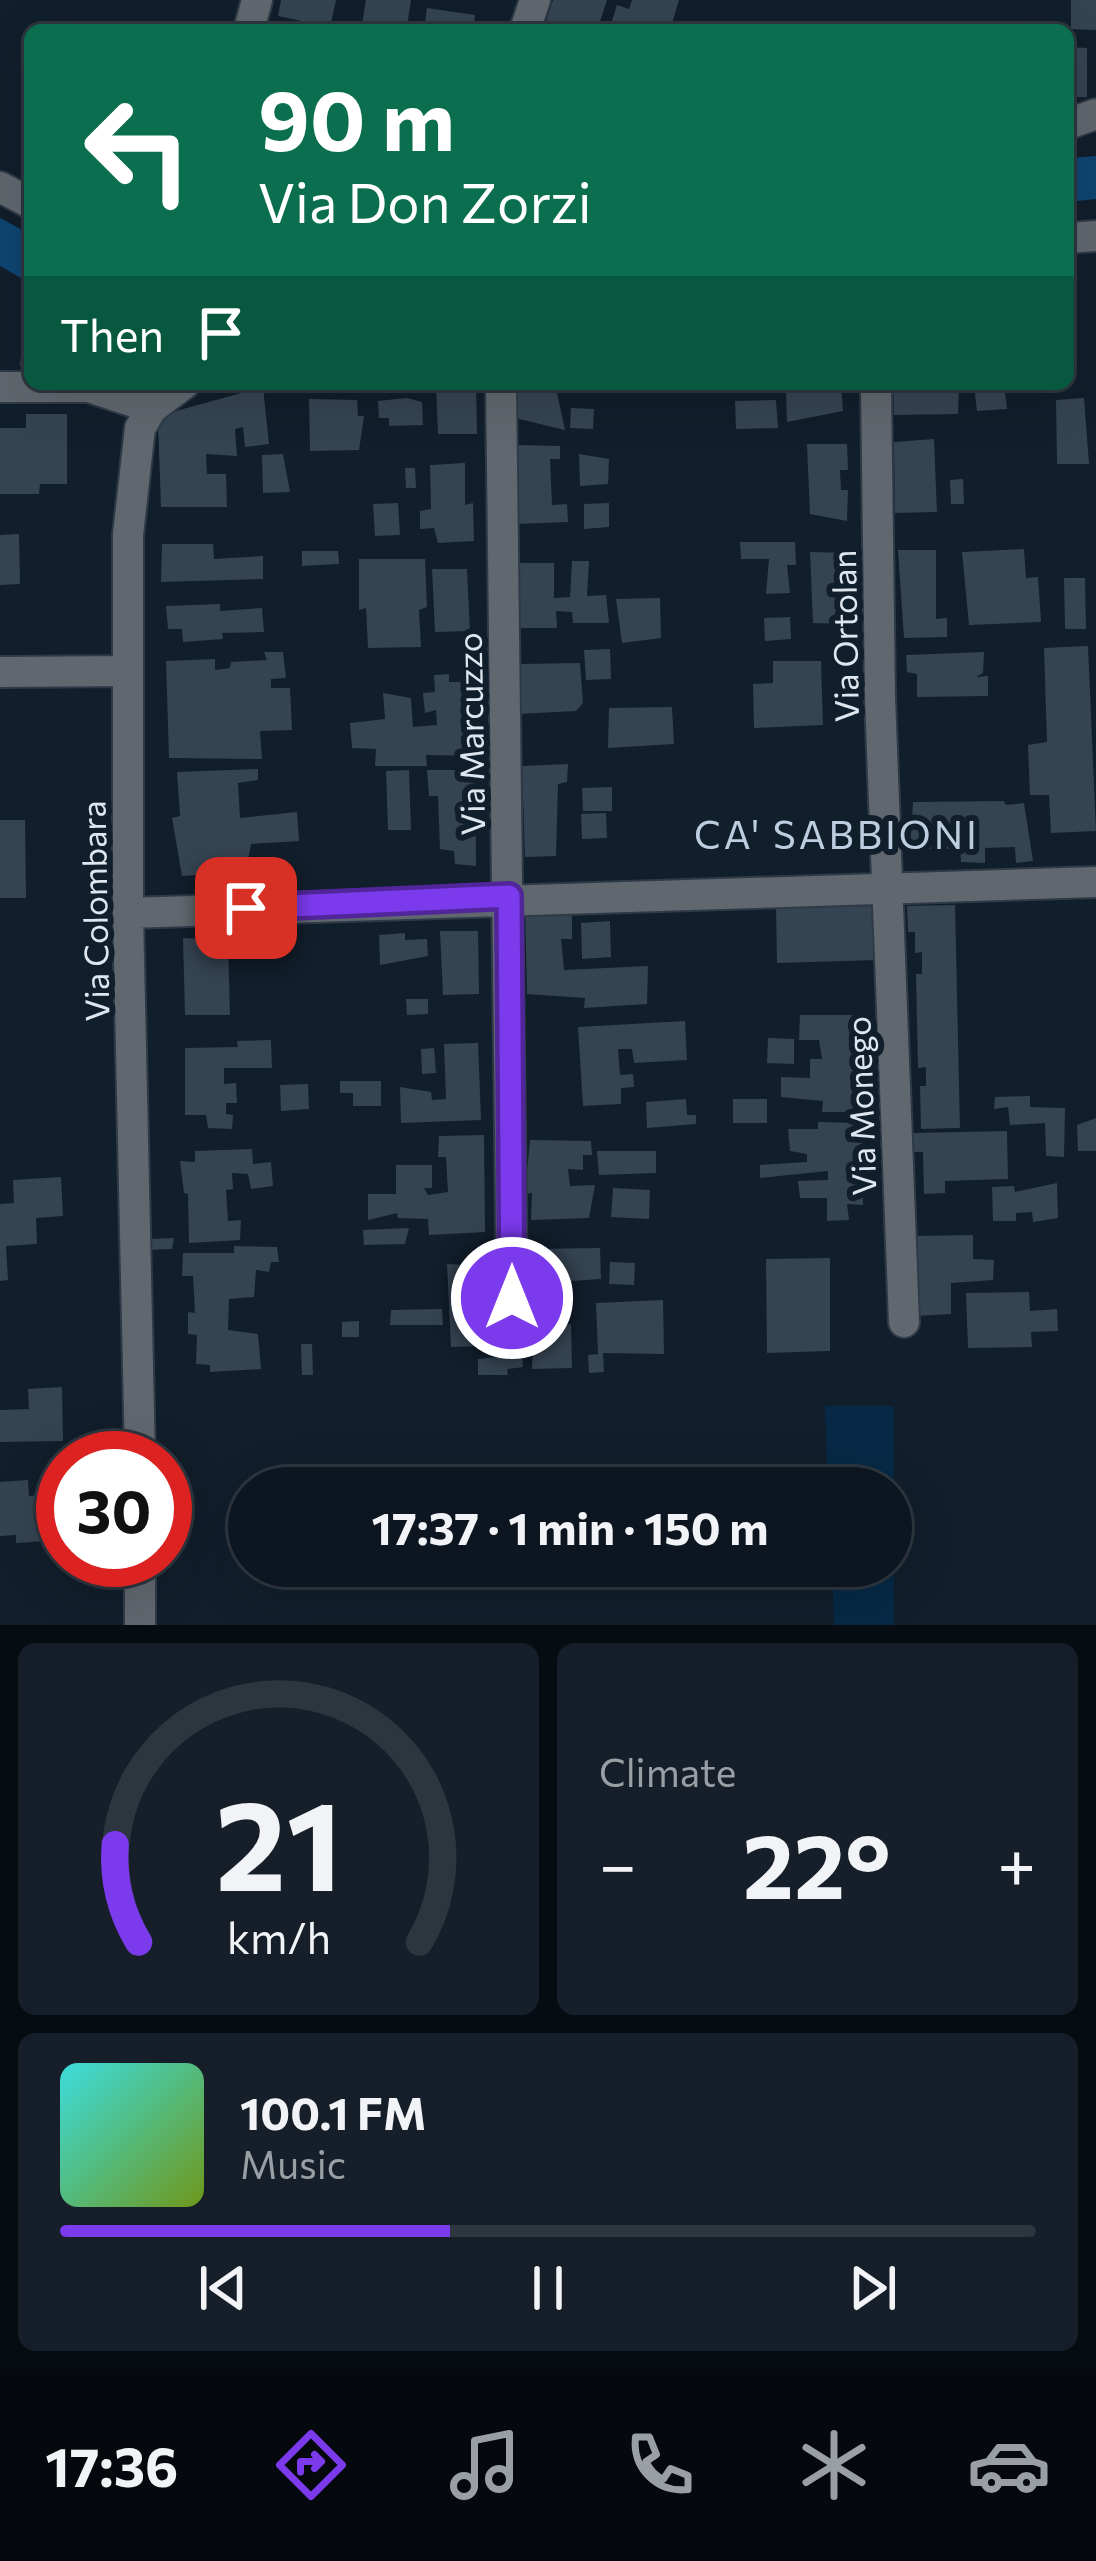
<!DOCTYPE html>
<meta charset="utf-8">
<style>
:root{--surface:#0d1620;--page:#161f29;--text:#f1f3f6;--muted:#9a9fa5;--line:#2d353e;--accent:#7c3aed}
body{margin:0;font-family:Commissioner,sans-serif;background:var(--page);color:var(--text);height:100vh;display:flex;flex-direction:column;font-size:45px;white-space:nowrap}
*{box-sizing:border-box;margin:0}
p{font-size:39px;color:var(--muted)}
.icon{flex:none;width:66px;height:66px;fill:none;stroke:currentColor;stroke-width:2;stroke-linecap:round;stroke-linejoin:round}
.map{position:relative;height:1625px;overflow:hidden}
.drawer{display:flex;flex-direction:column;gap:18px;padding:18px;background:#070c12;flex:1}
.drawer>*{flex:none}
.hud{position:absolute;left:24px;top:24px;width:1050px;height:366px;border-radius:18px;box-shadow:0 12px 48px #0002,0 0 0 3px var(--line);background:#0b6e4f;color:#fff;overflow:hidden}
.speed{position:absolute;left:36px;top:1431px;display:flex;gap:24px;font-size:60px;font-weight:700;text-align:center}
.speed>*{display:grid;place-content:center;width:156px;height:156px;border-radius:50%;background:var(--surface);box-shadow:0 12px 48px #0002,0 0 0 3px var(--line);line-height:1}
.speed .limit{border:18px solid #d22;background:#fff;color:#111}
.pin{position:absolute;display:grid;place-items:center;width:102px;height:102px;color:#fff;margin:-51px;border-radius:24px;box-shadow:0 6px 18px #0006}
.me{position:absolute;width:132px;margin:-66px;rotate:0deg;stroke-linejoin:round;filter:drop-shadow(0 0 9px #0008)}
.turn{display:flex;align-items:center;gap:42px;height:252px;padding:0 36px;font-size:54px}
.turn .icon{width:156px;height:156px;stroke-width:2.5}
.turn b{display:block;font-size:84px;line-height:102px}
.then{display:flex;align-items:center;height:114px;padding:0 36px;background:#0003;gap:24px;font-size:45px}
.big{font-size:90px;font-weight:700;line-height:1.1}
.drawer .tile{flex:1;display:flex;flex-direction:column;justify-content:center;gap:18px;min-width:0;padding:0 42px;border-radius:18px;background:var(--page)}
.drawer .dial{align-items:center;gap:0}
.dial svg{height:312px;overflow:visible;fill:none;stroke:var(--line);stroke-width:7;stroke-linecap:round;text-anchor:middle}
.dial text{fill:var(--text);stroke:none}
.song{display:flex;align-items:center;gap:36px}
.cover{width:144px;height:144px;border-radius:18px;background:linear-gradient(135deg,hsl(180 70% 55%),hsl(80 70% 35%))}
.played{height:12px;border-radius:6px;background:linear-gradient(90deg,var(--accent) 40%,var(--line) 40%)}
.keys{display:flex;justify-content:space-around;direction:ltr}
.heat{display:flex;justify-content:space-between;align-items:center;font-size:66px;direction:ltr}
.drawer .tiles{flex:1;display:grid;gap:18px;grid-template-columns:1fr 1fr}
.tile:last-child{grid-column:span 2}
.trip{position:absolute;left:228px;top:1467px;width:684px;height:120px;border-radius:60px;background:var(--surface);box-shadow:0 12px 48px #0002,0 0 0 3px var(--line);font-weight:700;line-height:120px;text-align:center}
.menu{display:flex;height:192px;justify-content:space-around;align-items:center;background:#05090d;color:var(--muted)}
.menu .icon{width:84px;height:84px}
.menu .on{color:var(--accent)}
.menu b{font-size:54px;color:var(--text)}
.map>svg:first-child{display:block}
</style>
<div class="map">
<svg width="1096" height="1625" viewBox="0 0 1096 1625">
<rect width="100%" height="100%" fill="#111e2b"/>
<!-- green -->
<path fill="#072945" d="M825,1406H894V1625H834L832,1566H891V1488H828Z"/>
<!-- water -->
<path fill="#0e4571" d="M1096,156V199L1068,202V158Z
M0,218L30,234V283L0,266Z"/>
<!-- building -->
<path fill="#354452" d="M281,0H336L330,27L278,16Z
M366,0H411L407,26L361,30Z
M553,0H607L597,30L544,28Z
M632,0H679L670,30H609L617,5L629,9Z
M1071,0H1096V30L1071,29Z
M427,8L475,15L473,30H424Z
M1068,47L1087,48V97H1068Z
M24,322H30V367L20,366Z
M436,384H476L477,434H438Z
M518,384H555L565,430L515,418Z
M806,384H841L843,411L787,422L786,389Z
M893,384H959L958,414L894,415Z
M974,384H1017V391L1005,392L1007,409L977,411Z
M263,387L269,444L245,447L243,427L235,429L237,456L206,454L207,474H226L227,507H161L158,423L165,414Z
M407,398L422,402L423,425L389,426V418H379L378,401Z
M1084,398L1089,464H1057L1056,400Z
M309,399L357,400L358,416H364L359,450L310,451Z
M776,400L778,428L736,429L735,401Z
M571,408L594,409L593,429L570,428Z
M26,414H67V484H40L39,494H0V428H26Z
M934,439L937,512L895,513L894,442Z
M807,444H847L848,470H840L841,490H848L847,521L810,514Z
M514,445L560,446V459H550L552,505L567,504L568,522L516,524Z
M283,454L290,492L263,493L262,455Z
M579,454L609,459L608,484L580,486Z
M465,463V505L473,503L474,541L438,543L434,528L420,529V511L431,509L430,465Z
M405,468H415L416,488H406Z
M963,479L964,504H951L950,480Z
M398,503L400,535L375,536L373,504Z
M609,503V527L584,529V504Z
M19,534L20,584L0,585V535Z
M740,542H795L796,565H787L790,593L766,594L769,559H741Z
M162,544H213L214,559L263,556V579L161,582Z
M1024,549L1026,578L1038,577L1041,622L969,625L962,552Z
M898,550H936V619L947,618V637L904,638Z
M302,551H338L339,564L302,566Z
M810,552L849,553L844,598L850,597V624L813,623Z
M359,559H425L427,607L419,610L421,647L368,648L366,608L359,610Z
M572,561H589L587,596L606,595L609,623H573L572,612L556,611L557,628H519L515,563H554V598L570,597Z
M432,569H467L470,631L435,632Z
M1064,578H1085L1086,629H1065Z
M660,598L661,638L622,643L616,599Z
M220,604V611L262,608L264,632L222,633L223,639L183,642L182,629H168L166,606Z
M790,617L791,639L765,641L764,618Z
M1088,646L1096,831L1051,833L1049,795H1030L1028,745L1047,742L1044,648Z
M610,649L611,679L586,680L584,650Z
M264,652H283L286,678L271,679V688H290L292,730L260,731L262,759L169,758L166,661L215,659V670L230,668L231,662L267,660Z
M984,652L983,673L976,677L988,676V696L917,697V674L907,672L906,655Z
M773,661H821L823,725L754,728L753,684L773,683Z
M580,663L583,703L576,711L517,714L515,674L521,675V664Z
M449,674V682H472L477,756L426,755L427,766H375L376,749L352,748L350,723L385,719L383,693L411,698L413,727L437,725L436,710L425,713L423,693L435,692L434,675Z
M672,707L674,744L608,748L609,708Z
M568,764L567,782L558,784L556,856L525,857L522,766Z
M258,769V780L238,783L240,818L297,812L299,841L251,844L246,872L182,876L172,818L180,816L177,772Z
M409,770L411,830H388L386,771Z
M427,770H475L476,866L455,864L454,851L440,849L438,796H429Z
M612,787V811H583L582,788Z
M1004,801L1006,805L1024,803L1033,861L1016,863L1015,847L985,848V863L961,862L960,849H910L913,802Z
M606,813L607,838L582,839L581,814Z
M0,820H25L26,898H0Z
M955,905L960,1128L921,1129L920,1086H926V1067L918,1068L916,974H922V952L915,953V932H908L907,906Z
M875,906L877,960L777,963L776,908Z
M525,908H572V939H561L564,970L648,966L647,1004L584,1008L585,998L527,994Z
M610,921L611,957L582,959L581,923Z
M440,931H478L479,994L443,995Z
M405,933V940L427,939L428,956L380,965L379,935Z
M183,938L228,940L230,1015H185Z
M406,999H428V1014L407,1015Z
M800,1015H860L863,1112H822L823,1101L781,1097V1077L810,1078V1059H822L819,1040H799Z
M685,1021L687,1060L634,1063L632,1049H618L620,1075L633,1074L634,1087L621,1088V1104L583,1106L578,1027Z
M768,1038L794,1039V1064L767,1063Z
M271,1040L272,1068H224V1084L236,1083L237,1103H226V1114L233,1115L232,1129L208,1128L206,1115H185V1048L238,1047L237,1041Z
M478,1043L481,1120L401,1123L400,1087L431,1092L432,1100L446,1099L444,1044Z
M434,1048L436,1073L422,1074L421,1049Z
M340,1081H381V1106H353V1093H340Z
M308,1084L309,1109L281,1111L280,1085Z
M1030,1096V1107L1065,1108L1064,1157L1046,1156L1045,1123L1010,1125L1008,1107L994,1109L995,1097Z
M686,1099L687,1115H696V1124L647,1128L646,1102Z
M733,1099H767V1123H733Z
M1096,1118V1151H1078L1077,1125Z
M818,1122L862,1123L863,1205L847,1204L849,1220L827,1221V1198H800L798,1181L828,1180V1171L760,1178V1165L807,1162V1154L790,1151L788,1129H818Z
M1007,1131L1008,1179L945,1181V1193L924,1194L923,1152H913V1133Z
M484,1135L485,1232L429,1235L428,1219L398,1218L397,1213L368,1220V1194H396V1165H432V1188H424L428,1195L448,1192L446,1157H438L439,1136Z
M530,1140L591,1141L592,1155H583V1170L568,1169L570,1186L595,1185L589,1218L531,1220L532,1193L525,1194Z
M252,1149L253,1164L271,1162L273,1186L251,1189L248,1174L232,1173L233,1189L226,1190L228,1221L241,1220L240,1240L189,1243L188,1194L184,1193L180,1161L195,1162V1151Z
M597,1151H656V1173L599,1175Z
M61,1177L63,1216L36,1218L37,1244L6,1246L8,1280L0,1281V1204L14,1203L13,1180Z
M1057,1183L1058,1218L1033,1222L1032,1212L1016,1213V1221H993L992,1187L1014,1186L1015,1192Z
M613,1188L650,1190L649,1219L611,1217Z
M409,1228L405,1244L364,1245L363,1230Z
M973,1235V1259L994,1260L993,1280L951,1283V1314L916,1316L913,1236Z
M174,1238L172,1249L147,1250V1239Z
M234,1246L277,1247L279,1262H271L269,1272L256,1270L254,1297L229,1299L228,1330L258,1334L261,1369L210,1372V1365L196,1364L197,1335L188,1334V1312L195,1313L193,1276H182L183,1253H234Z
M600,1248L601,1279L572,1281V1290L532,1291L531,1249Z
M830,1258V1351L767,1353L766,1259Z
M610,1262L635,1263L634,1285L609,1284Z
M447,1264L484,1266L485,1346L451,1347Z
M1029,1292L1030,1311L1057,1309L1058,1331L1031,1332L1032,1347L968,1348L966,1293Z
M663,1300L664,1354L603,1353L604,1372L589,1373L588,1355L598,1354L596,1303Z
M442,1309L443,1325H390L391,1310Z
M359,1321V1337H342V1322Z
M571,1324L572,1368L532,1369L534,1326Z
M521,1342L523,1367L507,1369L508,1375H478V1359L496,1357V1344Z
M301,1344H312L313,1375H302Z
M62,1387L63,1441L0,1442V1410L29,1409L28,1389Z
M28,1480L29,1496L63,1494V1540L16,1543V1535L0,1536V1482Z"/>
<g fill="none" stroke-linecap="round" stroke-linejoin="round">
<!-- minor casing -->
<g stroke="#2e3a47" stroke-width="34">
<path id="minor" d="M249,30L257,0
M525,30L535,0
M1068,124L1096,114
M0,187L30,203
M1068,238L1096,236
M501,384L512,1299
M876,384L880,698L904,1322
M0,387H89L152,408
M0,672L128,671
M128,913L1096,882
M140,1458L128,913V535L140,428L152,408L184,384
M140,1560V1625"/>
</g>
<!-- minor -->
<use href="#minor" stroke="#60676e" stroke-width="30"/>
</g>
<g fill="none" stroke-linecap="round" stroke-linejoin="round">
<!-- route casing -->
<g stroke="#51269a" stroke-width="30">
<path id="route" d="M246,908L509,896L512,1298"/>
</g>
<!-- route -->
<use href="#route" stroke="#7c3aed" stroke-width="21"/>
</g>
<g text-anchor="middle" dominant-baseline="central" stroke-width="12" stroke-linejoin="round" paint-order="stroke">
<!-- street labels -->
<g font-size="33" fill="#dee7f0" stroke="#111e2b">
<text transform="translate(844 636) rotate(-91)">Via Ortolan</text>
<text transform="translate(470 734) rotate(-91)">Via Marcuzzo</text>
<text transform="translate(94 911) rotate(-91)">Via Colombara</text>
<text transform="translate(860 1106) rotate(-92)">Via Monego</text>
</g>
<!-- quarter labels -->
<g font-size="39" letter-spacing="3" fill="#bccedf" stroke="#111e2b">
<text x="837" y="833">CA' SABBIONI</text>
</g>
</g>
</svg>
<div class="speed"><div class="limit">30</div></div>
<div class="pin" style="left:246px;top:908px;background:#d93025"><svg class="icon" aria-label="arrive" viewBox="0 0 24 24"><path d="M6 21V4h12l-3 4 3 4H6"/></svg></div>
<svg class="me" style="left:512px;top:1298px" viewBox="-20 -20 40 40"><circle r="17" fill="#7c3aed" stroke="#fff" stroke-width="3"/><path d="M0-11L8 9 0 5-8 9z" fill="#fff"/></svg>
<div class="trip">17:37 · 1 min · 150 m</div>
<div class="hud">
<div class="turn"><svg class="icon" aria-label="left" viewBox="0 0 24 24"><path d="M17 20v-9H6M10 6l-5 5 5 5"/></svg><div><b>90 m</b>Via Don Zorzi</div></div>
<div class="then">Then<svg class="icon" aria-label="arrive" viewBox="0 0 24 24"><path d="M6 21V4h12l-3 4 3 4H6"/></svg></div>
</div>
</div>
<section class="drawer">
<div class="tiles">
<div class="tile dial"><svg viewBox="0 0 100 80">
<path d="M14 69A42 42 0 1 1 86 69"/>
<path d="M14 69A42 42 0 0 1 8 44" stroke="#7c3aed"/>
<text x="50" y="56" font-size="32" font-weight="700">21</text>
<text x="50" y="72" font-size="11">km/h</text>
</svg></div>
<div class="tile"><p>Climate</p>
<div class="heat"><a>−</a><b class="big">22°</b><a>+</a></div>
</div>
<div class="tile">
<div class="song"><i class="cover"></i><div><b>100.1 FM</b><p>Music</p></div></div>
<div class="played"></div>
<div class="keys"><svg class="icon" aria-label="previous" viewBox="0 0 24 24"><path d="M18 5L8 12l10 7zM5 5v14"/></svg><svg class="icon" aria-label="pause" viewBox="0 0 24 24"><path d="M8 5v14M16 5v14"/></svg><svg class="icon" aria-label="next" viewBox="0 0 24 24"><path d="M6 5l10 7-10 7zM19 5v14"/></svg></div>
</div>
</div>
</section>
<nav class="menu">
<b>17:36</b>
<svg class="icon on" aria-label="directions" viewBox="0 0 24 24"><path d="M12 3l9 9-9 9-9-9zM9 14v-3h6M13 9l2 2-2 2"/></svg>
<svg class="icon" aria-label="music" viewBox="0 0 24 24"><path d="M9 18V5l10-2v13"/><circle cx="6" cy="18" r="3"/><circle cx="16" cy="16" r="3"/></svg>
<svg class="icon" aria-label="phone" viewBox="0 0 24 24"><path d="M5 4h4l2 5-3 2q2 4 5 5l2-3 5 2v4C11 20 4 13 5 4z"/></svg>
<svg class="icon" aria-label="climate" viewBox="0 0 24 24"><path d="M12 3v18M4 7l16 10M4 17L20 7"/></svg>
<svg class="icon" aria-label="car" viewBox="0 0 24 24"><path d="M5 17H2v-5l4-1 3-4h7l3 4 3 1v5h-3M9 17h6M6 11h13"/><circle cx="7" cy="17" r="2"/><circle cx="17" cy="17" r="2"/></svg>
</nav>
